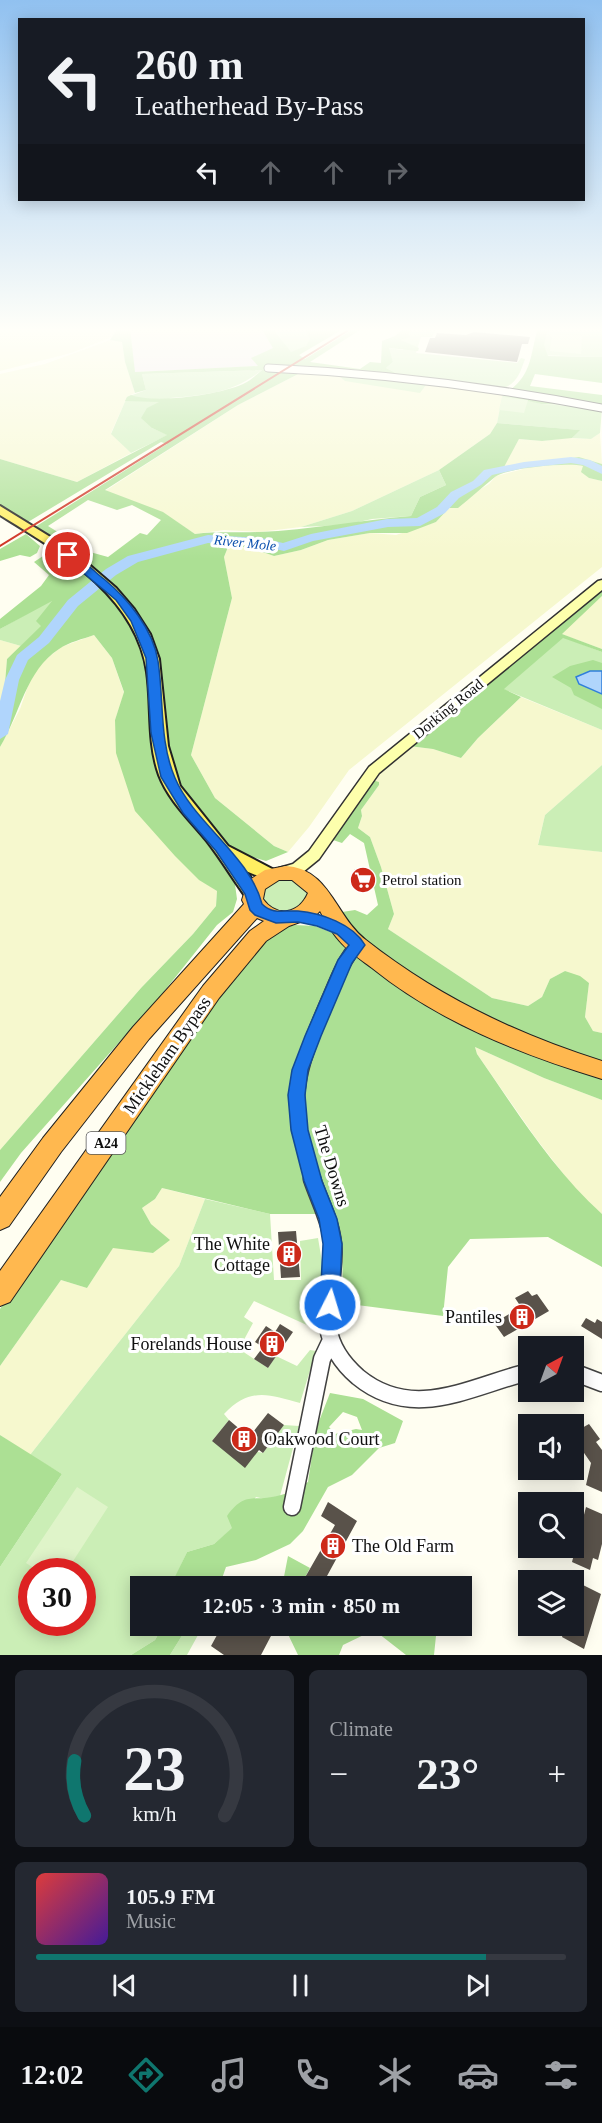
<!DOCTYPE html>
<meta charset="utf-8">
<style>
:root{--surface:#171b24;--page:#242831;--text:#f1f3f6;--muted:#9ea1a6;--line:#363941;--accent:#0f766e}
body{margin:0;font-family:"Times New Roman",serif;background:var(--page);color:var(--text);height:100vh;display:flex;flex-direction:column;font-size:22px;white-space:nowrap}
*{box-sizing:border-box;margin:0}
p{font-size:20px;color:var(--muted)}
.icon{flex:none;width:33px;height:33px;fill:none;stroke:currentColor;stroke-width:2;stroke-linecap:round;stroke-linejoin:round}
.map{position:relative;height:1655px;overflow:hidden}
.side{display:flex;flex-direction:column;gap:15px;padding:15px;background:#0d0f14;flex:1}
.side>*{flex:none}
.top-card{position:absolute;left:18px;top:18px;width:567px;height:183px;border-radius:0px;box-shadow:0 3px 15px #0003;background:#171b24;color:var(--text);overflow:hidden}
.needle{width:39px;rotate:41deg}
.controls{position:absolute;left:518px;top:1336px;display:grid;gap:12px}
.controls a{display:grid;place-items:center;width:66px;height:66px;border-radius:0px;background:var(--surface);box-shadow:0 3px 15px #0003;font-size:30px}
.speed{position:absolute;left:18px;top:1558px;display:flex;gap:12px;font-size:30px;font-weight:700;text-align:center}
.speed>*{display:grid;place-content:center;width:78px;height:78px;border-radius:50%;background:var(--surface);box-shadow:0 3px 15px #0003;line-height:1}
.speed .limit{border:9px solid #d22;background:#fff;color:#111}
.pin{position:absolute;display:grid;place-items:center;width:51px;height:51px;color:#fff;margin:-26px;border:3px solid #fff;border-radius:50%;box-shadow:0 2px 6px #0007}
.me{position:absolute;width:66px;margin:-33px;rotate:5deg;stroke-linejoin:round;filter:drop-shadow(0 0 4px #0008)}
.turn{display:flex;align-items:center;gap:21px;height:126px;padding:0 18px;font-size:27px}
.turn .icon{width:78px;height:78px;stroke-width:2.5}
.turn b{display:block;font-size:42px;line-height:51px}
.lanes{display:flex;align-items:center;height:57px;padding:0 18px;background:#0003;justify-content:center;gap:30px;direction:ltr}
.lanes .off{opacity:.35}
.big{font-size:45px;font-weight:800;line-height:1.1}
.side .widget{flex:1;display:flex;flex-direction:column;justify-content:center;gap:9px;min-width:0;padding:0 21px;border-radius:9px;background:var(--page)}
.side .dial{align-items:center;gap:0}
.dial svg{height:156px;overflow:visible;fill:none;stroke:var(--line);stroke-width:7;stroke-linecap:round;text-anchor:middle}
.dial text{fill:var(--text);stroke:none}
.song{display:flex;align-items:center;gap:18px}
.cover{width:72px;height:72px;border-radius:9px;background:linear-gradient(135deg,hsl(0 70% 55%),hsl(260 70% 35%))}
.played{height:6px;border-radius:3px;background:linear-gradient(90deg,var(--accent) 85%,var(--line) 85%)}
.keys{display:flex;justify-content:space-around;direction:ltr}
.heat{display:flex;justify-content:space-between;align-items:center;font-size:33px;direction:ltr}
.side .tiles{flex:1;display:grid;gap:15px;grid-template-columns:1fr 1fr}
.widget:last-child{grid-column:span 2}
.trip{position:absolute;left:130px;top:1576px;width:342px;height:60px;border-radius:0px;background:var(--surface);box-shadow:0 3px 15px #0003;font-weight:800;line-height:60px;text-align:center}
.dock{display:flex;height:96px;justify-content:space-around;align-items:center;background:#090b0e;color:var(--muted)}
.dock .icon{width:42px;height:42px}
.dock .on{color:var(--accent)}
.dock b{font-size:27px;color:var(--text)}
.map>svg:first-child{display:block}
</style>
<div class="map">
<svg width="602" height="1655" viewBox="0 0 602 1655">
<rect width="100%" height="100%" fill="#fffef1"/>
<!-- industrial -->
<path fill="#eee3ee" d="M130,328H261L290,352L252,358L259,366L134,372Z"/>
<!-- farmland -->
<path fill="#f6f8ce" d="M0,328H118L116,334L112,337L71,353L0,371Z
M110,340L122,342L125,362L135,393L127,397L111,433L131,453L77,482L0,459V374L45,364Z
M306,370L321,371L420,392L426,385L503,393L497,423L490,434L439,470L352,511L301,527L259,532L224,530L195,534L163,513L105,491L238,405Z
M600,433L602,464L579,457L503,467L519,439L542,441L567,438L591,439Z
M574,464L583,466L589,478L602,481V567L349,770L309,827L288,852L274,846L215,798L191,755L232,598L224,557L228,547H248L274,556L301,550L328,540L370,533L396,535L436,522L449,508L489,484L496,476L531,467Z
M602,596V649L561,634L590,606Z
M94,635L112,658L124,693L115,720L199,879L217,891L216,906L193,934L141,988L0,1150V747L20,709L31,677L44,661L61,647Z
M0,640L21,646L7,659L3,707L0,714Z
M521,697L602,730V765L545,815L538,844L602,852V1033L593,1031L585,1017L589,983L565,971L550,979L542,997L528,1006L492,998L388,929L394,914L381,867L370,837L358,828L362,816L361,810L379,785L372,780L409,746L433,749L461,758L478,738Z
M475,1047L544,1078L602,1100V1214L578,1193L535,1137L477,1054Z
M162,1188L205,1199L179,1266L30,1455L0,1435V1366L61,1280L87,1288L113,1247L153,1253L169,1240L151,1224L142,1208L155,1199Z"/>
<!-- green -->
<path fill="#cbeeb6" fill-rule="evenodd" d="M274,328H306L305,330L316,333L299,355L290,352Z
M538,328H602V357L533,355Z
M414,329H422L425,332L436,330L432,337H421L416,353L517,363L521,358L525,359C520,373 517,384 501,389L400,375L386,368L393,362L388,348L403,350L407,344L401,341Z
M262,370C233,393 206,395 170,398L152,428L168,435L131,453L111,434L127,397L146,390L142,374Z
M340,373L426,385L420,393L345,381L339,376Z
M503,393L541,404L602,408L600,433L591,439L572,438L579,430L497,423Z
M439,470L446,485L420,497L411,516L372,519L345,525L301,527L352,511Z
M53,599L42,626L21,646L0,640V629Z
M563,637L602,652V730L503,689Z
M602,765V852L538,845L545,815Z
M290,878L308,893V899C293,911 284,914 265,906L260,891L268,882Z
M205,1199L270,1214L274,1280H301L300,1241L318,1238L322,1262L320,1331L254,1301L244,1317L253,1323L239,1349L268,1368L276,1356L297,1366L310,1350L316,1351L300,1403C268,1394 250,1387 224,1414L229,1420L212,1441L263,1453L284,1425L299,1426L280,1496L265,1499L256,1497L233,1528L214,1544L187,1552L171,1587H141V1626H163L155,1640L131,1655H0V1567L62,1474L30,1455L179,1266ZM32,1572H82V1623H32Z
M188,1626H203L187,1655H170Z"/>
<!-- forest -->
<path fill="#ace094" fill-rule="evenodd" d="M118,328H130L135,372L258,366L251,358L273,348L261,328H284L275,331L291,352L306,346L310,339L305,330L306,328H345L299,355L305,359L355,328H363L310,362L360,369L370,362L381,363L382,341L395,336L404,328H438L428,332L414,329L409,333L410,337L401,340L419,348L418,351L389,348L393,362L386,368L400,375L306,370L238,405L105,490L163,512L195,534C218,531 237,533 259,532C310,530 360,520 411,516L420,497L446,485L439,470L490,434L497,423L580,430L572,438L542,441L519,439L504,467L579,457L602,464V481L589,478L581,472L583,466C568,462 506,468 495,477C482,487 471,498 458,508H449L436,522L407,533H370L328,540L301,550L274,556L248,547H228L224,557L232,598L191,755L215,798L274,846L288,852L266,861L245,855L233,870L237,899L233,912L217,925L162,994L21,1153L0,1182V1150L141,988L193,934L216,906L217,891L199,880L175,856L135,811L116,753L115,720L124,692L112,658L94,635C83,639 69,642 59,649C26,670 20,714 0,747V714L3,707L7,659L41,626L36,621L52,601L0,629V619L41,586L49,575L34,562L46,554L70,563L75,556L35,527L167,444L161,442L28,522L0,506V459L77,482L167,435L152,428L141,418L147,408L159,402L125,401L127,397L131,395C156,404 218,395 243,384C250,381 256,375 262,370L142,374L146,390L135,393L125,362L122,342L110,340ZM88,500L117,510L132,505L161,520L147,535L140,533L108,557L90,552L48,526Z
M538,328L553,330L547,332L544,345L548,356L602,357V383L535,374L530,386L602,395V406L541,404L511,397L509,391C533,373 530,354 538,328Z
M26,534L40,546L37,553L30,557L20,555L0,561V549Z
M602,589V596L562,634L602,649V652L563,638L504,689L521,697L478,738L461,758L433,749L409,746Z
M593,660L602,663V671L582,673L579,684L602,694V709L574,695L571,688L552,677L570,666Z
M372,780L379,782V785L361,810L362,816L358,828L370,837L381,867L394,914L388,929L492,998L528,1006L542,997L550,979L565,971L580,976L589,983L585,1017L593,1031L602,1033V1062L507,1029L385,961L342,918V912L355,910L367,915L378,905L364,843L350,834L342,843L330,839Z
M295,925L315,926L333,933L382,972L602,1074V1100L544,1078L475,1047L477,1054C516,1110 552,1169 602,1214V1267L548,1237L470,1239L448,1267L443,1316L357,1305L343,1298L342,1244L334,1214H270L162,1188L155,1199L142,1208L151,1224L170,1240L153,1253L113,1248L87,1288L61,1280L0,1366V1309L175,1052L261,941L283,928Z
M330,1393L363,1399L403,1421L395,1443L379,1448L352,1475L328,1487L303,1531L290,1544L256,1560L226,1567L219,1587H170L187,1552L214,1544L232,1528L227,1516C245,1491 253,1502 277,1496C288,1494 298,1487 308,1482L316,1429ZM343,1412L357,1417L362,1430L356,1429L335,1434L329,1427Z
M0,1435L62,1474L0,1567Z
M288,1556L310,1568L303,1581L312,1587H282Z
M163,1626H188L170,1655H131L155,1640Z
M284,1626H437L434,1655H406L374,1630L343,1645L339,1655H298Z"/>
<!-- pitch -->
<path fill="#dff4c9" d="M552,334L582,336L581,354L550,351Z
M502,397L528,400L524,413L499,410Z
M77,1487L108,1507L66,1572H40L26,1563Z"/>
<!-- water -->
<path fill="#b0d5fc" stroke="#307fda" stroke-width="1.5" d="M590,671H602V694L579,684L576,677Z"/>
<g fill="none" stroke-linecap="round" stroke-linejoin="round">
<!-- river -->
<path fill="#b0d5fc" fill-rule="evenodd" d="M571,457L590,460L602,466V474L583,465L571,463L524,468L492,475L481,485L459,498L445,513L420,526L388,527L313,541L284,551L261,546L208,543L138,562L116,575L78,606L49,643L28,660L19,680L8,734L0,739V701L5,680L17,655L39,637L68,600L106,569L128,556L208,535L261,538L283,543L311,534L387,519L417,518L437,507L451,492L473,481L484,470L524,462Z"/>
</g>
<!-- building -->
<path fill="#59524a" d="M474,332L530,337L528,344H522L517,362L425,352L430,338H435L437,333L466,335Z
M296,1231L300,1277L281,1278L278,1232Z
M528,1291L532,1296L537,1294L549,1311L504,1337L494,1323L521,1307L515,1298Z
M586,1318L595,1323L597,1319L602,1322V1339L581,1326Z
M280,1324L293,1332L268,1368L254,1359L263,1347L255,1342L266,1326L275,1332Z
M268,1413L284,1425L263,1453L259,1450L245,1468L212,1441L229,1420L249,1437Z
M589,1424L600,1439L596,1442L602,1450V1492L586,1485L591,1463L573,1437V1433Z
M328,1502L357,1521L321,1587H312L303,1581L335,1525L321,1516Z
M586,1507L602,1514V1544L598,1560L593,1558L590,1570L572,1562Z
M579,1583L601,1594L584,1649L562,1637L565,1626H573V1602Z
M222,1626H259L272,1634L261,1655H224L211,1646Z"/>
<g fill="none" stroke-linecap="round" stroke-linejoin="round">
<!-- street-far2 casing -->
<g stroke="#424242" stroke-width="9">
<path id="street-far2" d="M268,368C379,373 492,387 602,408"/>
</g>
<!-- street-far1 casing -->
<g stroke="#424242" stroke-width="15">
<path id="street-far1" d="M312,1180C288,1100 295,1077 327,1002C336,982 342,962 357,945"/>
</g>
<!-- street casing -->
<g stroke="#424242" stroke-width="19">
<path id="street" d="M312,1179C319,1200 331,1222 333,1244C336,1272 325,1299 328,1327C331,1347 343,1364 358,1377C413,1422 469,1387 528,1372
M573,1372L602,1383
M292,1507L322,1359L331,1340"/>
</g>
<!-- secondary casing -->
<g stroke="#313131" stroke-width="3">
<path id="secondary" d="M602,580V590L379,773L319,859L303,872L285,877L279,876L277,872L279,868L293,864L309,851L369,767L598,581Z"/>
</g>
<!-- primary casing -->
<g stroke="#202020" stroke-width="4">
<path id="primary" d="M0,506L73,551L116,588L134,609L150,634L159,659L168,746L180,786L228,846L276,871L279,875L276,879L270,881L246,871L261,893L258,897L252,899L246,897C233,879 221,859 207,841C190,820 169,801 159,775C147,742 152,706 147,672C136,595 60,552 0,515Z"/>
</g>
<!-- highway casing -->
<g stroke="#202020" stroke-width="2">
<path id="highway" d="M286,866C330,869 335,916 366,940C437,996 516,1034 602,1061V1079C520,1054 439,1022 372,968C360,959 346,950 337,938C330,930 325,920 320,911L314,917L289,926L266,941L219,998L10,1302L0,1306V1271L203,986L250,931L264,921L257,918L149,1039L61,1152L9,1226L0,1230V1197L43,1138L133,1027L244,904L242,900L248,881L265,870ZM279,880H292L308,893C299,914 277,918 263,899L265,889Z"/>
</g>
<!-- street-far2 -->
<use href="#street-far2" stroke="#fff" stroke-width="7"/>
<!-- street-far1 -->
<use href="#street-far1" stroke="#fff" stroke-width="12"/>
<!-- street -->
<use href="#street" stroke="#fff" stroke-width="16"/>
<!-- secondary -->
<use href="#secondary" fill="#fdffac" fill-rule="evenodd"/>
<!-- primary -->
<use href="#primary" fill="#ffee61" fill-rule="evenodd"/>
<!-- highway -->
<use href="#highway" fill="#ffb84f" fill-rule="evenodd"/>
<!-- rail -->
<path stroke="#cd2919" stroke-width="2" d="M0,546L352,328"/>
</g>
<!-- sky -->
<linearGradient id="sky" x2="0" y2="1"><stop stop-color="#91c1f0"/><stop offset="0.59" stop-color="#fffff9"/><stop offset="1" stop-color="#fffff9" stop-opacity="0"/></linearGradient>
<rect width="602" height="559" fill="url(#sky)"/>
<!-- route -->
<path fill="#1a73e8" stroke="#114b97" stroke-width="1.5" d="M68,552C81,556 93,571 104,579C128,599 153,629 158,661C164,699 159,741 175,778C194,823 250,856 262,904C273,915 284,910 298,911C321,913 353,924 365,945L352,963L321,1036L308,1070L305,1095L308,1130L322,1181L337,1219L342,1244L339,1305L336,1312L330,1314L323,1312L320,1305L323,1244L319,1219L304,1181L291,1130L288,1095L292,1070L305,1036L338,960L349,945L337,934L317,926L298,922L276,923L255,915L250,910L245,894L216,851L183,813L161,777L151,733L146,658L131,621L116,600L64,557V553Z"/>
<!-- icons -->
<defs>
<g id="supermarket-disc" transform="scale(1.35)"><circle r="9.5" fill="#cd2919" stroke="#fff"/><path d="M-6-5.5h2.5l.6 2H6L4.5 2H-2.5L-4.4-4H-6ZM-1.5 3.2a1.3 1.3 0 1 0 .1 0ZM3 3.2a1.3 1.3 0 1 0 .1 0Z" fill="#fff"/></g>
<g id="building-disc" transform="scale(1.35)"><circle r="9.5" fill="#cd2919" stroke="#fff"/><path d="M-4-6H4V6H1V3H-1V6H-4ZM-2.5-4.3h1.7v1.8h-1.7ZM.8-4.3h1.7v1.8H.8ZM-2.5-1h1.7V.8h-1.7ZM.8-1h1.7V.8H.8Z" fill="#fff"/></g>
</defs>
<g fill-rule="evenodd">
<use href="#supermarket-disc" x="363" y="880"/>
<use href="#building-disc" x="289" y="1254"/>
<use href="#building-disc" x="522" y="1317"/>
<use href="#building-disc" x="272" y="1344"/>
<use href="#building-disc" x="244" y="1439"/>
<use href="#building-disc" x="333" y="1546"/>
</g>
<g text-anchor="middle" dominant-baseline="central" stroke-width="6" stroke-linejoin="round" paint-order="stroke">
<!-- far-water labels -->
<g font-size="14" font-style="italic" fill="#0b50ae" stroke="#fff">
<text transform="translate(245 543) rotate(6)">River Mole</text>
</g>
<!-- shield labels -->
<rect fill="#fff" stroke="#575757" stroke-width="1.5" x="86.5" y="1132" width="39" height="22" rx="4.5"/>
<g font-size="14" font-weight="bold" fill="#0f0f0f">
<text x="106" y="1143">A24</text>
</g>
<!-- street labels -->
<g font-size="15" fill="#0f0f0f" stroke="#fff">
<text transform="translate(448 709) rotate(-39)">Dorking Road</text>
</g>
<!-- poi labels -->
<g font-size="15" fill="#0f0f0f" stroke="#fff" text-anchor="start">
<text x="382" y="880">Petrol station</text>
</g>
<!-- near-street labels -->
<g font-size="18" fill="#0f0f0f" stroke="#fff">
<text transform="translate(167 1055) rotate(-55)">Mickleham Bypass</text>
<text transform="translate(332 1166) rotate(73)">The Downs</text>
</g>
<!-- near-poi labels -->
<g font-size="18" fill="#0f0f0f" stroke="#fff" text-anchor="end">
<text x="270" y="1244">The White<tspan x="270" dy="21">Cottage</tspan></text>
<text x="502" y="1317">Pantiles</text>
<text x="252" y="1344">Forelands House</text>
<text x="264" y="1439" text-anchor="start">Oakwood Court</text>
<text x="352" y="1546" text-anchor="start">The Old Farm</text>
</g>
</g>
</svg>
<div class="controls">
<a><svg class="needle" viewBox="-14 -14 28 28"><path d="M0-13l5 13h-10z" fill="#e53935"/><path d="M0 13l5-13h-10z" fill="#9ea1a6"/></svg></a>
<a><svg class="icon" aria-label="sound" viewBox="0 0 24 24"><path d="M4 9h4l5-4v14l-5-4H4zM17 9q2 3 0 6"/></svg></a>
<a><svg class="icon" aria-label="search" viewBox="0 0 24 24"><circle cx="10" cy="10" r="6"/><path d="M15 15l6 6"/></svg></a>
<a><svg class="icon" aria-label="layers" viewBox="0 0 24 24"><path d="M12 4l9 5-9 5-9-5zM3 14l9 5 9-5"/></svg></a>
</div>
<div class="speed"><div class="limit">30</div></div>
<div class="pin" style="left:68px;top:555px;background:#d93025"><svg class="icon" aria-label="arrive" viewBox="0 0 24 24"><path d="M6 21V4h12l-3 4 3 4H6"/></svg></div>
<svg class="me" style="left:330px;top:1305px" viewBox="-20 -20 40 40"><circle r="17" fill="#1a73e8" stroke="#fff" stroke-width="3"/><path d="M0-11L8 9 0 5-8 9z" fill="#fff"/></svg>
<div class="trip">12:05 · 3 min · 850 m</div>
<div class="top-card">
<div class="turn"><svg class="icon" aria-label="left" viewBox="0 0 24 24"><path d="M17 20v-9H6M10 6l-5 5 5 5"/></svg><div><b>260 m</b>Leatherhead By-Pass</div></div>
<div class="lanes"><svg class="icon" aria-label="left" viewBox="0 0 24 24"><path d="M17 20v-9H6M10 6l-5 5 5 5"/></svg><svg class="icon off" aria-label="ahead" viewBox="0 0 24 24"><path d="M12 20V5M6 11l6-6 6 6"/></svg><svg class="icon off" aria-label="ahead" viewBox="0 0 24 24"><path d="M12 20V5M6 11l6-6 6 6"/></svg><svg class="icon off" aria-label="right" viewBox="0 0 24 24"><path d="M7 20v-9h11M14 6l5 5-5 5"/></svg></div>
</div>
</div>
<section class="side">
<div class="tiles">
<div class="widget dial"><svg viewBox="0 0 100 80">
<path d="M14 69A42 42 0 1 1 86 69"/>
<path d="M14 69A42 42 0 0 1 9 41" stroke="#0f766e"/>
<text x="50" y="56" font-size="32" font-weight="700">23</text>
<text x="50" y="72" font-size="11">km/h</text>
</svg></div>
<div class="widget"><p>Climate</p>
<div class="heat"><a>−</a><b class="big">23°</b><a>+</a></div>
</div>
<div class="widget">
<div class="song"><i class="cover"></i><div><b>105.9 FM</b><p>Music</p></div></div>
<div class="played"></div>
<div class="keys"><svg class="icon" aria-label="previous" viewBox="0 0 24 24"><path d="M18 5L8 12l10 7zM5 5v14"/></svg><svg class="icon" aria-label="pause" viewBox="0 0 24 24"><path d="M8 5v14M16 5v14"/></svg><svg class="icon" aria-label="next" viewBox="0 0 24 24"><path d="M6 5l10 7-10 7zM19 5v14"/></svg></div>
</div>
</div>
</section>
<nav class="dock">
<b>12:02</b>
<svg class="icon on" aria-label="directions" viewBox="0 0 24 24"><path d="M12 3l9 9-9 9-9-9zM9 14v-3h6M13 9l2 2-2 2"/></svg>
<svg class="icon" aria-label="music" viewBox="0 0 24 24"><path d="M9 18V5l10-2v13"/><circle cx="6" cy="18" r="3"/><circle cx="16" cy="16" r="3"/></svg>
<svg class="icon" aria-label="phone" viewBox="0 0 24 24"><path d="M5 4h4l2 5-3 2q2 4 5 5l2-3 5 2v4C11 20 4 13 5 4z"/></svg>
<svg class="icon" aria-label="climate" viewBox="0 0 24 24"><path d="M12 3v18M4 7l16 10M4 17L20 7"/></svg>
<svg class="icon" aria-label="car" viewBox="0 0 24 24"><path d="M5 17H2v-5l4-1 3-4h7l3 4 3 1v5h-3M9 17h6M6 11h13"/><circle cx="7" cy="17" r="2"/><circle cx="17" cy="17" r="2"/></svg>
<svg class="icon" aria-label="filters" viewBox="0 0 24 24"><path d="M4 7h16M4 17h16"/><circle cx="9" cy="7" r="2"/><circle cx="15" cy="17" r="2"/></svg>
</nav>
